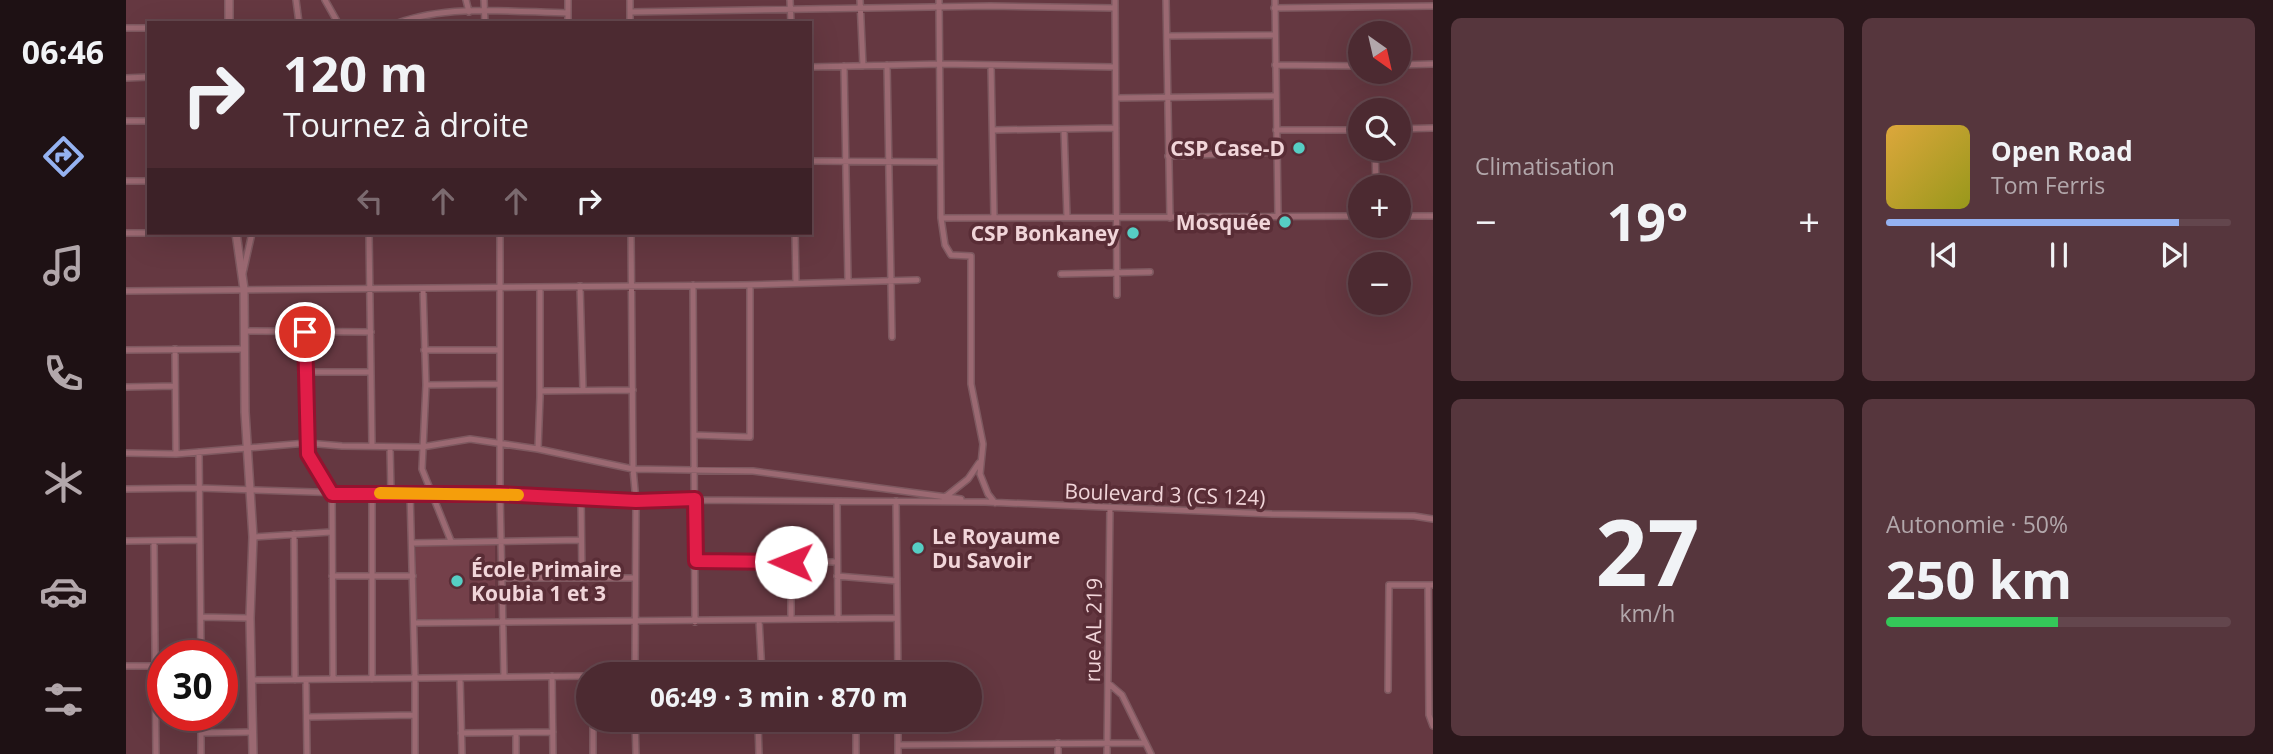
<!DOCTYPE html>
<html lang="fr">
<meta charset="utf-8">
<style>
:root{--surface:#4c2a31;--page:#56363d;--text:#f1f3f6;--muted:#b2a7ab;--line:#63464d;--accent:#95b2f1}
body{margin:0;font-family:"Open Sans",sans-serif;background:var(--page);color:var(--text);height:100vh;display:flex;flex-direction:column;font-size:26px;white-space:nowrap}
*{box-sizing:border-box;margin:0}
p{font-size:23px;color:var(--muted)}
.icon{flex:none;width:38px;height:38px;fill:none;stroke:currentColor;stroke-width:2;stroke-linecap:round;stroke-linejoin:round}
.map{position:relative;flex:1;overflow:hidden}
.side{display:flex;flex-direction:column;gap:18px;padding:18px;background:#2a171b;width:840px}
.side>*{flex:none}
.top-card{position:absolute;left:21px;top:21px;width:665px;height:214px;border-radius:0px;box-shadow:0 7px 28px #0002,0 0 0 2px var(--line);background:#4c2a31;color:var(--text);overflow:hidden}
.needle{width:46px;rotate:146deg}
.fabs{position:absolute;left:1222px;top:21px;display:grid;gap:14px}
.fabs a{display:grid;place-items:center;width:63px;height:63px;border-radius:50%;background:var(--surface);box-shadow:0 7px 28px #0002,0 0 0 2px var(--line);font-size:35px}
.speed{position:absolute;left:21px;top:640px;display:flex;gap:14px;font-size:35px;font-weight:700;text-align:center}
.speed>*{display:grid;place-content:center;width:91px;height:91px;border-radius:50%;background:var(--surface);box-shadow:0 7px 28px #0002,0 0 0 2px var(--line);line-height:1}
.speed .limit{border:10px solid #d22;background:#fff;color:#111}
.pin{position:absolute;display:grid;place-items:center;width:60px;height:60px;color:#fff;margin:-30px;border:4px solid #fff;border-radius:50%;box-shadow:0 2px 7px #0007}
.me{position:absolute;width:77px;margin:-38px;rotate:271deg;stroke-linejoin:round;filter:drop-shadow(0 0 5px #0008)}
.turn{display:flex;align-items:center;gap:24px;height:147px;padding:0 21px;font-size:32px}
.turn .icon{width:91px;height:91px;stroke-width:2.5}
.turn b{display:block;font-size:49px;line-height:60px}
.lanes{display:flex;align-items:center;height:66px;padding:0 21px;background:#0003;justify-content:center;gap:35px;direction:ltr}
.lanes .off{opacity:.35}
.big{font-size:52px;font-weight:700;line-height:1.1}
.side .tile{flex:1;display:flex;flex-direction:column;justify-content:center;gap:10px;min-width:0;padding:0 24px;border-radius:10px;background:var(--page)}
.side .dial{align-items:center;gap:0}
.dial b{font-size:91px;line-height:1}
.song{display:flex;align-items:center;gap:21px}
.cover{width:84px;height:84px;border-radius:10px;background:linear-gradient(135deg,hsl(40 70% 55%),hsl(60 70% 35%))}
.played{height:7px;border-radius:4px;background:linear-gradient(90deg,var(--accent) 85%,var(--line) 85%)}
.keys{display:flex;justify-content:space-around;direction:ltr}
.heat{display:flex;justify-content:space-between;align-items:center;font-size:38px;direction:ltr}
.charge{height:10px;border-radius:5px;background:linear-gradient(90deg,#34c759 50%,var(--line) 0)}
.side .tiles{flex:1;display:grid;gap:18px;grid-template-columns:repeat(2,1fr)}
.trip{position:absolute;left:450px;top:662px;width:406px;height:70px;border-radius:35px;background:var(--surface);box-shadow:0 7px 28px #0002,0 0 0 2px var(--line);font-weight:700;line-height:70px;text-align:center}
main{display:flex;flex:1;min-height:0}
.tab-bar{display:flex;flex-direction:column;width:126px;justify-content:space-around;align-items:center;background:#1e1114;color:var(--muted)}
.tab-bar .icon{width:49px;height:49px}
.tab-bar .current{color:var(--accent)}
.tab-bar b{font-size:32px;color:var(--text)}
.map>svg:first-child{display:block}
</style>
<main>
<nav class="tab-bar">
<b>06:46</b>
<svg class="icon current" aria-label="directions" viewBox="0 0 24 24"><path d="M12 3l9 9-9 9-9-9zM9 14v-3h6M13 9l2 2-2 2"/></svg>
<svg class="icon" aria-label="music" viewBox="0 0 24 24"><path d="M9 18V5l10-2v13"/><circle cx="6" cy="18" r="3"/><circle cx="16" cy="16" r="3"/></svg>
<svg class="icon" aria-label="phone" viewBox="0 0 24 24"><path d="M5 4h4l2 5-3 2q2 4 5 5l2-3 5 2v4C11 20 4 13 5 4z"/></svg>
<svg class="icon" aria-label="climate" viewBox="0 0 24 24"><path d="M12 3v18M4 7l16 10M4 17L20 7"/></svg>
<svg class="icon" aria-label="car" viewBox="0 0 24 24"><path d="M5 17H2v-5l4-1 3-4h7l3 4 3 1v5h-3M9 17h6M6 11h13"/><circle cx="7" cy="17" r="2"/><circle cx="17" cy="17" r="2"/></svg>
<svg class="icon" aria-label="filters" viewBox="0 0 24 24"><path d="M4 7h16M4 17h16"/><circle cx="9" cy="7" r="2"/><circle cx="15" cy="17" r="2"/></svg>
</nav>
<div class="map">
<svg width="1307" height="754" viewBox="0 0 1307 754">
<rect width="100%" height="100%" fill="#653841"/>
<!-- built -->
<path fill="#74404a" d="M369,543V618L290,619V544Z"/>
<g fill="none" stroke-linecap="round" stroke-linejoin="round">
<!-- street casing -->
<g stroke="#7e5960" stroke-width="8">
<path id="street" d="M170,0L173,23
M199,0L212,23
M340,0L343,12
M358,0L359,23
M504,0V23
M664,0L665,23
M734,0L737,66
M813,0L815,218L819,245L825,255L845,256V384L857,444L854,474L862,494L869,503
M989,0L991,295
M1040,0L1044,218
M1149,0L1152,216
M1148,8L1307,6
M504,12L864,6L989,8
M272,23C322,4 389,12 442,13
M442,23V0
M0,28H23
M1041,36L1149,35
M761,65L766,337
M865,65L868,217
M1149,65L1234,66
M1272,65L1307,64
M718,66L722,281
M684,67L814,64L989,67
M0,78L23,77
M990,98L1150,96
M0,121H23
M938,129L941,217
M1272,129L1307,128
M867,130L990,128
M1150,130H1234
M1249,149L1250,187
M1042,156L1150,152
M684,161L814,162
M0,181H23
M1272,216H1307
M815,218L1234,216
M0,233H39
M243,233L246,446
M374,233V494L378,677
M505,233L507,469L510,501L509,674
M669,233L670,282
M117,273L126,233
M935,274L1024,272
M567,285L569,622
M454,286L457,390
M297,289L300,385L296,469L325,541
M0,291L617,285L791,280
M118,331L245,332
M179,332L182,454L206,494L207,679
M49,349L50,454
M0,350L118,349
M298,350H374
M180,372H245
M300,385L374,384
M0,387L49,386
M414,391L507,390
M568,435L624,437V285
M264,447L265,493
M412,449L414,397V287
M73,452L75,656
M0,453L50,454L181,443L216,446L296,447L344,439L412,449L507,469L627,471L835,499
M0,489L73,488L307,496L374,494L510,501L569,500L859,502L1146,514L1288,516L1307,519
M246,493V679
M284,493L289,678V754
M455,498L456,577
M818,498L842,479L853,463
M711,501L712,619
M770,501L772,674
M168,534L169,680
M127,537L205,532
M0,541L73,540
M28,541L30,754
M286,543L455,540
M570,561L711,562
M206,576H287
M711,576L771,581
M376,578H509
M1302,585L1303,715L1307,726
M75,617L124,618
M665,618V562
M633,620L636,674
M288,623L771,618
M0,666H37
M642,674L772,672
M426,676L427,754
M334,678L336,754
M126,680L462,676
M180,680L181,754
M982,683L996,695L1025,754
M1262,690L1263,585H1307
M75,716V754
M181,717L288,715
M509,719L510,754
M772,719V754
M730,723V754
M509,724L772,722
M632,724L633,754
M75,733L126,732
M335,733L427,732
M390,733V754
M932,743V754
M772,745L1018,743
M467,754V719
M981,754L984,507"/>
</g>
<!-- secondary casing -->
<g stroke="#7e5960" stroke-width="10">
<path id="secondary" d="M103,23V0
M110,233L118,289L119,412L127,537L124,618L127,754"/>
</g>
<!-- street -->
<use href="#street" stroke="#9b6972" stroke-width="5"/>
<!-- secondary -->
<use href="#secondary" stroke="#9b6972" stroke-width="7"/>
</g>
<g fill="none" stroke-linecap="round" stroke-linejoin="round">
<!-- route casing -->
<g stroke="#92132f" stroke-width="18">
<path id="route" d="M179,332L182,454L206,494H374L510,501L569,499L570,561L665,562"/>
</g>
<!-- route -->
<use href="#route" stroke="#e11d48" stroke-width="12"/>
<!-- slow -->
<path stroke="#f59e0b" stroke-width="12" d="M254,493L392,495"/>
</g>
<!-- markers -->
<g fill="#56cec4" stroke="#592d36" stroke-width="2.5">
<circle cx="1173" cy="148" r="7"/>
<circle cx="1159" cy="222" r="7"/>
<circle cx="1007" cy="233" r="7"/>
<circle cx="792" cy="548" r="7"/>
<circle cx="331" cy="581" r="7"/>
</g>
<g text-anchor="middle" dominant-baseline="central" stroke-width="7" stroke-linejoin="round" paint-order="stroke">
<!-- poi labels -->
<g font-size="21" font-weight="bold" fill="#f1d5d9" stroke="#592d36" text-anchor="end">
<text x="1159" y="148">CSP Case-D</text>
<text x="1145" y="222">Mosquée</text>
<text x="993" y="233">CSP Bonkaney</text>
<text x="806" y="536" text-anchor="start">Le Royaume<tspan x="806" dy="24">Du Savoir</tspan></text>
<text x="345" y="569" text-anchor="start">École Primaire<tspan x="345" dy="24">Koubia 1 et 3</tspan></text>
</g>
<!-- street labels -->
<g font-size="21" fill="#f1d5d9" stroke="#592d36">
<text transform="translate(1039 494) rotate(2)">Boulevard 3 (CS 124)</text>
<text transform="translate(967 630) rotate(-89)">rue AL 219</text>
</g>
</g>
</svg>
<div class="fabs">
<a><svg class="needle" viewBox="-14 -14 28 28"><path d="M0-13l5 13h-10z" fill="#e53935"/><path d="M0 13l5-13h-10z" fill="#b2a7ab"/></svg></a>
<a><svg class="icon" aria-label="search" viewBox="0 0 24 24"><circle cx="10" cy="10" r="6"/><path d="M15 15l6 6"/></svg></a>
<a>+</a>
<a>−</a>
</div>
<div class="speed"><div class="limit">30</div></div>
<div class="pin" style="left:179px;top:332px;background:#d93025"><svg class="icon" aria-label="arrive" viewBox="0 0 24 24"><path d="M6 21V4h12l-3 4 3 4H6"/></svg></div>
<svg class="me" style="left:665px;top:562px" viewBox="-20 -20 40 40"><circle r="19" fill="#fff"/><path d="M0-13L10 11 0 6-10 11z" fill="#e11d48"/></svg>
<div class="trip">06:49 · 3 min · 870 m</div>
<div class="top-card">
<div class="turn"><svg class="icon" aria-label="right" viewBox="0 0 24 24"><path d="M7 20v-9h11M14 6l5 5-5 5"/></svg><div><b>120 m</b>Tournez à droite</div></div>
<div class="lanes"><svg class="icon off" aria-label="left" viewBox="0 0 24 24"><path d="M17 20v-9H6M10 6l-5 5 5 5"/></svg><svg class="icon off" aria-label="ahead" viewBox="0 0 24 24"><path d="M12 20V5M6 11l6-6 6 6"/></svg><svg class="icon off" aria-label="ahead" viewBox="0 0 24 24"><path d="M12 20V5M6 11l6-6 6 6"/></svg><svg class="icon" aria-label="right" viewBox="0 0 24 24"><path d="M7 20v-9h11M14 6l5 5-5 5"/></svg></div>
</div>
</div>
<section class="side">
<div class="tiles">
<div class="tile"><p>Climatisation</p>
<div class="heat"><a>−</a><b class="big">19°</b><a>+</a></div>
</div>
<div class="tile">
<div class="song"><i class="cover"></i><div><b>Open Road</b><p>Tom Ferris</p></div></div>
<div class="played"></div>
<div class="keys"><svg class="icon" aria-label="previous" viewBox="0 0 24 24"><path d="M18 5L8 12l10 7zM5 5v14"/></svg><svg class="icon" aria-label="pause" viewBox="0 0 24 24"><path d="M8 5v14M16 5v14"/></svg><svg class="icon" aria-label="next" viewBox="0 0 24 24"><path d="M6 5l10 7-10 7zM19 5v14"/></svg></div>
</div>
<div class="tile dial"><b>27</b><p>km/h</p></div>
<div class="tile"><p>Autonomie · 50%</p><b class="big">250 km</b><div class="charge"></div></div>
</div>
</section>
</main>
